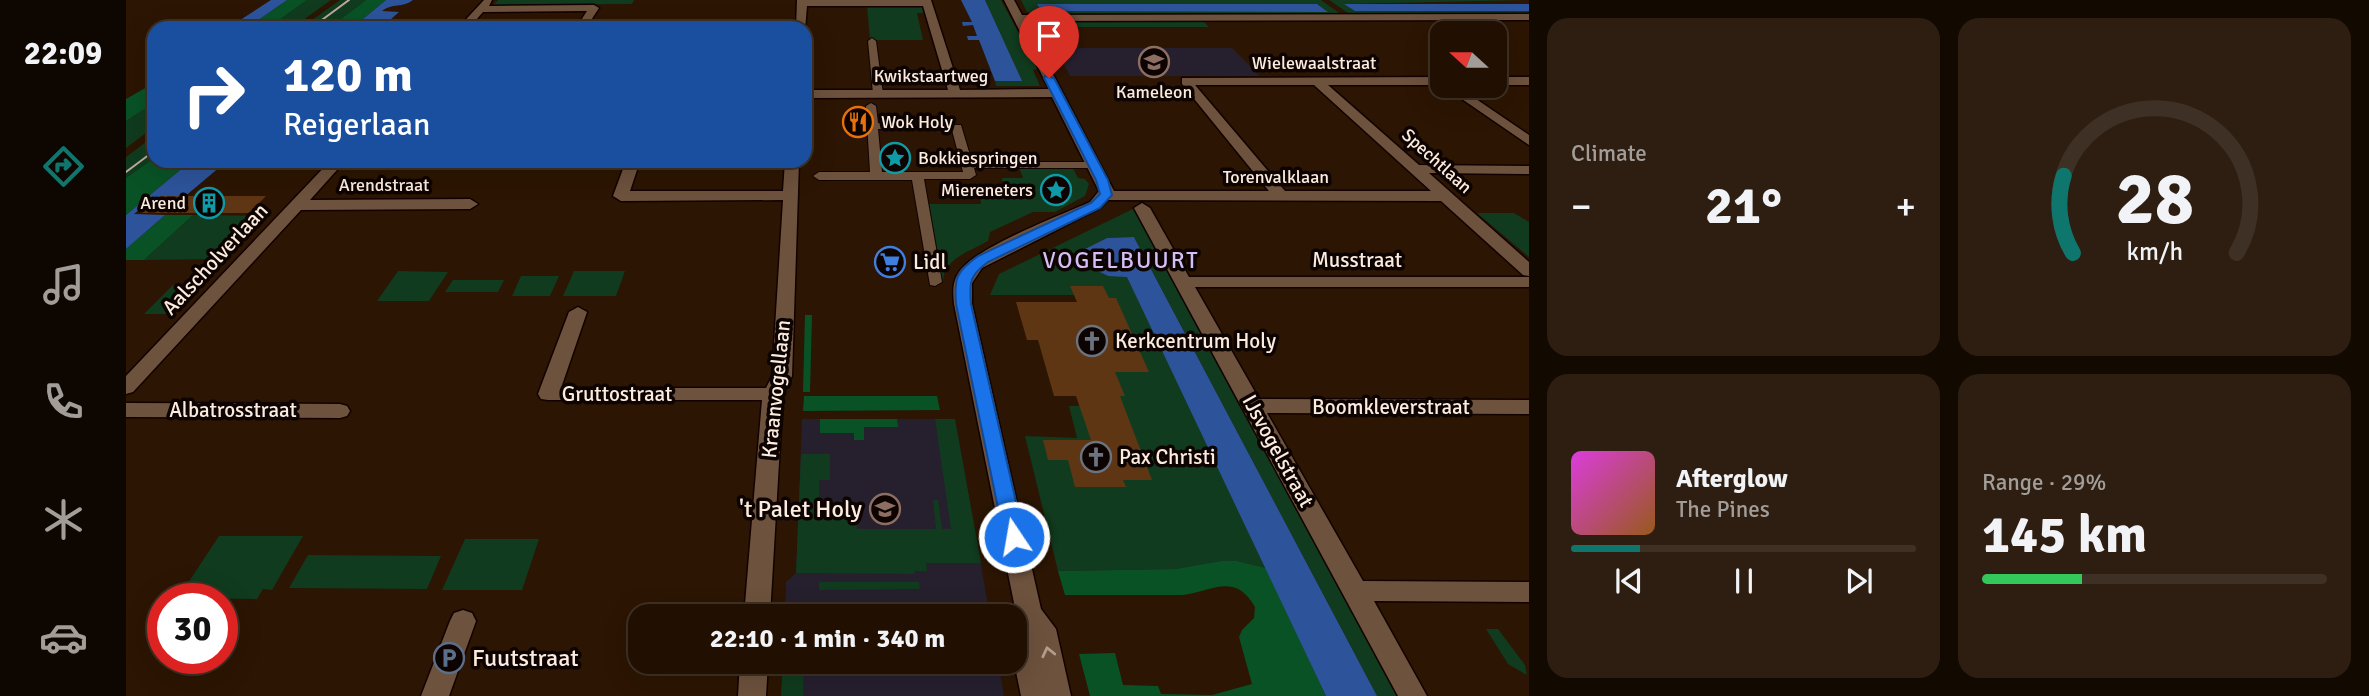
<!DOCTYPE html>
<meta charset="utf-8">
<style>
:root{--surface:#211002;--page:#2d1e11;--text:#f1f3f6;--muted:#a29d99;--line:#3e3024;--accent:#0f766e}
body{margin:0;font-family:Signika,sans-serif;background:var(--page);color:var(--text);height:100vh;display:flex;flex-direction:column;font-size:26px;white-space:nowrap}
*{box-sizing:border-box;margin:0}
p{font-size:23px;color:var(--muted)}
.icon{flex:none;width:38px;height:38px;fill:none;stroke:currentColor;stroke-width:2;stroke-linecap:round;stroke-linejoin:round}
.map{position:relative;flex:1;overflow:hidden}
.sheet{display:flex;flex-direction:column;gap:18px;padding:18px;background:#120901;width:840px}
.sheet>*{flex:none}
.guide{position:absolute;left:21px;top:21px;width:665px;height:147px;border-radius:21px;box-shadow:0 7px 28px #0002,0 0 0 2px var(--line);background:#1a4fa0;color:#fff;overflow:hidden}
.needle{width:46px;rotate:291deg}
.fabs{position:absolute;left:1304px;top:21px;display:grid;gap:14px}
.fabs a{display:grid;place-items:center;width:77px;height:77px;border-radius:14px;background:var(--surface);box-shadow:0 7px 28px #0002,0 0 0 2px var(--line);font-size:35px}
.speed{position:absolute;left:21px;top:583px;display:flex;gap:14px;font-size:35px;font-weight:700;text-align:center}
.speed>*{display:grid;place-content:center;width:91px;height:91px;border-radius:50%;background:var(--surface);box-shadow:0 7px 28px #0002,0 0 0 2px var(--line);line-height:1}
.speed .limit{border:10px solid #d22;background:#fff;color:#111}
.pin{position:absolute;display:grid;place-items:center;width:60px;height:60px;color:#fff;margin:-72px -30px;border-radius:50% 50% 50% 0;rotate:-45deg;box-shadow:0 0 7px #0007}
.pin .icon{rotate:45deg}
.me{position:absolute;width:77px;margin:-38px;rotate:348deg;stroke-linejoin:round;filter:drop-shadow(0 0 5px #0008)}
.turn{display:flex;align-items:center;gap:24px;height:147px;padding:0 21px;font-size:32px}
.turn .icon{width:91px;height:91px;stroke-width:2.5}
.turn b{display:block;font-size:49px;line-height:60px}
.big{font-size:52px;font-weight:800;line-height:1.1}
.sheet .widget{flex:1;display:flex;flex-direction:column;justify-content:center;gap:10px;min-width:0;padding:0 24px;border-radius:21px;background:var(--page)}
.sheet .dial{align-items:center;gap:0}
.dial svg{height:182px;overflow:visible;fill:none;stroke:var(--line);stroke-width:7;stroke-linecap:round;text-anchor:middle}
.dial text{fill:var(--text);stroke:none}
.song{display:flex;align-items:center;gap:21px}
.cover{width:84px;height:84px;border-radius:10px;background:linear-gradient(135deg,hsl(300 70% 55%),hsl(30 70% 35%))}
.played{height:7px;border-radius:4px;background:linear-gradient(90deg,var(--accent) 20%,var(--line) 20%)}
.keys{display:flex;justify-content:space-around;direction:ltr}
.heat{display:flex;justify-content:space-between;align-items:center;font-size:38px;direction:ltr}
.charge{height:10px;border-radius:5px;background:linear-gradient(90deg,#34c759 29%,var(--line) 0)}
.sheet .tiles{flex:1;display:grid;gap:18px;grid-template-columns:repeat(2,1fr)}
.trip{position:absolute;left:502px;top:604px;width:399px;height:70px;border-radius:21px;background:var(--surface);box-shadow:0 7px 28px #0002,0 0 0 2px var(--line);font-weight:800;line-height:70px;text-align:center}
main{display:flex;flex:1;min-height:0}
.dock{display:flex;flex-direction:column;width:126px;justify-content:space-around;align-items:center;background:#0d0601;color:var(--muted)}
.dock .icon{width:49px;height:49px}
.dock .current{color:var(--accent)}
.dock b{font-size:32px;color:var(--text)}
.map>svg:first-child{display:block}
</style>
<main>
<nav class="dock">
<b>22:09</b>
<svg class="icon current" aria-label="directions" viewBox="0 0 24 24"><path d="M12 3l9 9-9 9-9-9zM9 14v-3h6M13 9l2 2-2 2"/></svg>
<svg class="icon" aria-label="music" viewBox="0 0 24 24"><path d="M9 18V5l10-2v13"/><circle cx="6" cy="18" r="3"/><circle cx="16" cy="16" r="3"/></svg>
<svg class="icon" aria-label="phone" viewBox="0 0 24 24"><path d="M5 4h4l2 5-3 2q2 4 5 5l2-3 5 2v4C11 20 4 13 5 4z"/></svg>
<svg class="icon" aria-label="climate" viewBox="0 0 24 24"><path d="M12 3v18M4 7l16 10M4 17L20 7"/></svg>
<svg class="icon" aria-label="car" viewBox="0 0 24 24"><path d="M5 17H2v-5l4-1 3-4h7l3 4 3 1v5h-3M9 17h6M6 11h13"/><circle cx="7" cy="17" r="2"/><circle cx="17" cy="17" r="2"/></svg>
</nav>
<div class="map">
<svg width="1403" height="696" viewBox="0 0 1403 696">
<rect width="100%" height="100%" fill="#2c1502"/>
<!-- education -->
<path fill="#261f2e" d="M929,48H1106L1134,76H944Z
M676,419H829L864,616H659L660,582L670,573Z
M657,662H872L878,696H655Z"/>
<!-- green -->
<path fill="#103b1e" fill-rule="evenodd" d="M181,0H205L166,28H142Z
M214,0H240L203,28H175Z
M372,0H508L506,4L367,5Z
M859,0H875L908,61L911,69L907,70L914,86H870L869,81L895,80Z
M895,0H1195L1216,15L911,14L901,12ZM911,4H1191L1201,11H915Z
M1203,0H1403L1219,4L1403,11V15H1225Z
M741,5H798L801,13H791L797,40H744Z
M942,22H1078L1083,27H945Z
M910,26H938L953,46H920Z
M28,103V127L0,148V121Z
M28,136V158L0,178V157Z
M946,166L952,178L959,179L963,184L959,196L929,212H907L864,232L862,241C843,252 818,258 817,282H813L799,204H855L852,188H878L876,178H897L893,167Z
M1011,207L1282,696H1251L1008,237L981,238L944,257L982,276H1001L1140,568L1111,561L1050,569L932,571L899,436L951,438L943,406L995,405L955,295H864L873,274Z
M1351,213H1388L1403,222V257Z
M67,215L140,216L99,259L18,260Z
M272,271L322,272L303,301H251Z
M448,271H499L490,296H437Z
M395,276H433L424,296H386Z
M327,280H378L372,292H319Z
M47,285H73L44,314H18Z
M809,419H829L855,563H800L801,571H789L788,574L670,573L675,454H704V480H693V511H730L731,529H810L807,500H812L816,529H825Z
M93,536H177L146,590L137,589L131,599L52,598Z
M339,539H413L396,590H316Z
M182,555L315,556L301,589L163,588Z
M693,582H793L794,589L693,590Z
M1360,629H1372L1399,665L1401,675L1382,664Z
M657,662H678L677,696H655Z"/>
<!-- forest -->
<path fill="#095226" d="M161,0H181L142,28H121Z
M240,0H260L226,28H203Z
M28,83V103L0,121V99Z
M28,158V161H65L0,215V178Z
M39,215H67L18,260H0V249Z
M679,315H686L684,392H677Z
M678,396H811L814,410L677,411Z
M694,419H771L772,427H738V440H728V433H694Z
M1096,561H1111L1140,568L1200,696H964L953,654L989,653L997,685L1032,686L1035,694L1086,695L1126,684L1113,637L1116,630L1128,618L1129,607C1109,572 1087,591 1057,595H939L932,571L1050,569Z"/>
<!-- water -->
<path fill="#2d549b" d="M145,0H161L121,28H102Z
M260,0H287C277,8 266,3 256,11L273,12L255,28H226Z
M835,0H859L896,81H869L853,40H842L841,36H851L847,25L837,26L836,22H846Z
M911,4H1191L1202,12L915,11Z
M1218,4H1403V11H1229Z
M65,161H101L57,198H27L8,214L39,215L0,249V215Z
M1008,237L1010,241L1251,696H1200L1001,277L982,276L943,257L981,238Z"/>
<!-- building -->
<path fill="#5e3613" d="M34,196H140L123,213H14Z
M944,286H977L983,298H990L1023,372H989L999,396H994L1026,480H997L1000,487H949L942,460H922L917,440H965L950,396H928L912,340H901L890,302H951Z"/>
<g fill="none" stroke-linecap="round" stroke-linejoin="round">
<!-- pedestrian casing -->
<g stroke="#130200" stroke-width="2">
<path id="pedestrian" d="M746,38L750,41L757,94L752,97L747,94L742,41Z
M745,103L750,106L752,123L835,125L846,162H968L974,165L968,168H848L850,175L844,179H798L816,282L809,286L804,285L786,180H693L687,176L693,172H744L740,106ZM752,129L826,130L837,172H756Z"/>
</g>
<!-- minor casing -->
<g stroke="#130200" stroke-width="3">
<path id="minor" d="M358,0H366L363,6L468,5L473,8L460,28H450L461,11L357,12L343,28H332Z
M671,0H805L834,90L923,89L878,0H888L896,15L1403,14V20L899,21L988,191H1143L1056,84V78L1316,77V85H1202L1293,165L1403,166V174L1303,173L1403,262V276L1397,275L1315,201L982,200L974,208L856,268L846,283V304L915,609L930,629L945,696H895L888,662L890,613L828,304C827,293 826,282 833,272C850,247 933,216 964,202L973,191L926,97L679,98V90H822L797,6H681L679,30L670,28ZM1069,85H1188L1305,191H1159Z
M1368,77H1403V85H1368Z
M1317,86H1331L1403,135V145Z
M204,161H219L184,200L344,199L352,204L344,209L175,210L7,392L0,394V376Z
M500,161H514L504,191H657L659,161H673L666,376L657,394L644,616H618L636,400H422L415,399L412,394L443,312L452,307L461,312L435,388H640L646,376L657,200L495,201L487,196Z
M1016,203L1024,208L1063,277H1403V287H1069L1133,399L1403,400V414L1141,413L1237,581L1403,582V602L1248,601L1301,696H1272L1008,208Z
M0,403L214,404L221,406L224,411L221,416L214,418L0,417Z
M337,610L346,613L350,621L323,696H295L324,621L328,613Z
M614,662H642L640,696H612Z"/>
</g>
<!-- pedestrian -->
<use href="#pedestrian" fill="#6d523d" fill-rule="evenodd"/>
<!-- minor -->
<use href="#minor" fill="#6d523d" fill-rule="evenodd"/>
<!-- tram -->
<path stroke="#bca99b" stroke-width="2" d="M185,28L223,0
M0,172L28,151"/>
</g>
<!-- one-way arrows -->
<defs><path id="oneway-chevron" d="M-2-3.5L2.5 0L-2 3.5" fill="none" stroke-width="1.6" stroke-linecap="round" stroke-linejoin="round" transform="scale(1.75)"/></defs>
<use stroke="#b49e8e" href="#oneway-chevron" transform="translate(922 652) rotate(-103)"/>
<!-- route -->
<path fill="#1a73e8" stroke="#114b97" stroke-width="2" d="M919,76L928,78L982,180L986,195L974,208L862,262C844,275 843,282 845,304L898,537L895,543L888,545L881,543L878,537L830,304C828,278 830,272 852,256L965,203L974,194L970,180L918,78Z"/>
<!-- icons -->
<defs>
<g id="school-ring" transform="scale(1.575)"><circle r="9.5" fill="#0d0401" stroke="#8d6e63" stroke-width="1.5"/><path d="M0-5L7-2L0 1L-7-2ZM-4 1L0 2.5L4 1V4Q0 6-4 4Z" fill="#8d6e63"/></g>
<g id="restaurant-ring" transform="scale(1.575)"><circle r="9.5" fill="#0d0401" stroke="#e8710a" stroke-width="1.5"/><path d="M-5-6h1v4h1v-4h1v4h1v-4h1v5L-1.5 .5V6h-2V.5L-5-1ZM5-6V6H3V1.5H1.5Q1.5-4 5-6Z" fill="#e8710a"/></g>
<g id="sight-ring" transform="scale(1.575)"><circle r="9.5" fill="#0d0401" stroke="#0f9aa8" stroke-width="1.5"/><path d="M0-6L1.8-2.2L6-1.7L2.9 1.2L3.7 5.4L0 3.3L-3.7 5.4L-2.9 1.2L-6-1.7L-1.8-2.2Z" fill="#0f9aa8"/></g>
<g id="building-ring" transform="scale(1.575)"><circle r="9.5" fill="#0d0401" stroke="#0f9aa8" stroke-width="1.5"/><path d="M-4-6H4V6H1V3H-1V6H-4ZM-2.5-4.3h1.7v1.8h-1.7ZM.8-4.3h1.7v1.8H.8ZM-2.5-1h1.7V.8h-1.7ZM.8-1h1.7V.8H.8Z" fill="#0f9aa8"/></g>
<g id="supermarket-ring" transform="scale(1.575)"><circle r="9.5" fill="#0d0401" stroke="#3f7fe0" stroke-width="1.5"/><path d="M-6-5.5h2.5l.6 2H6L4.5 2H-2.5L-4.4-4H-6ZM-1.5 3.2a1.3 1.3 0 1 0 .1 0ZM3 3.2a1.3 1.3 0 1 0 .1 0Z" fill="#3f7fe0"/></g>
<g id="church-ring" transform="scale(1.575)"><circle r="9.5" fill="#0d0401" stroke="#6b7280" stroke-width="1.5"/><path d="M-1.2-6h2.4v3.5h3.3v2.4h-3.3V6h-2.4V-.1h-3.3v-2.4h3.3Z" fill="#6b7280"/></g>
<g id="parking-ring" transform="scale(1.575)"><circle r="9.5" fill="#0d0401" stroke="#5c6f8a" stroke-width="1.5"/><path d="M-3.5-5.5H1a3.5 3.5 0 0 1 0 7H-1V5.5H-3.5ZM-1-3.4V-.6H.8a1.4 1.4 0 0 0 0-2.8Z" fill="#5c6f8a"/></g>
</defs>
<g fill-rule="evenodd">
<use href="#school-ring" x="1028" y="62"/>
<use href="#restaurant-ring" x="732" y="122"/>
<use href="#sight-ring" x="769" y="158"/>
<use href="#sight-ring" x="930" y="190"/>
<use href="#building-ring" x="83" y="203"/>
<use href="#supermarket-ring" x="764" y="262"/>
<use href="#church-ring" x="966" y="341"/>
<use href="#church-ring" x="970" y="457"/>
<use href="#school-ring" x="759" y="509"/>
<use href="#parking-ring" x="323" y="658"/>
</g>
<g text-anchor="middle" dominant-baseline="central" stroke-width="7" stroke-linejoin="round" paint-order="stroke">
<!-- far-street labels -->
<g font-size="18" fill="#fcebdf" stroke="#0d0401">
<text x="1188" y="63">Wielewaalstraat</text>
<text x="805" y="76">Kwikstaartweg</text>
<text transform="translate(1311 161) rotate(42)">Spechtlaan</text>
<text x="1150" y="177">Torenvalklaan</text>
<text x="258" y="185">Arendstraat</text>
</g>
<!-- far-poi labels -->
<g font-size="18" fill="#fcebdf" stroke="#0d0401" text-anchor="start">
<text x="1028" y="92" text-anchor="middle">Kameleon</text>
<text x="755" y="122">Wok Holy</text>
<text x="792" y="158">Bokkiespringen</text>
<text x="907" y="190" text-anchor="end">Miereneters</text>
<text x="60" y="203" text-anchor="end">Arend</text>
</g>
<!-- street labels -->
<g font-size="21" fill="#fcebdf" stroke="#0d0401">
<text transform="translate(89 259) rotate(-47)">Aalscholverlaan</text>
<text x="1231" y="260">Musstraat</text>
<text transform="translate(650 389) rotate(-84)">Kraanvogellaan</text>
<text x="491" y="394">Gruttostraat</text>
<text x="1265" y="407">Boomkleverstraat</text>
<text x="107" y="410">Albatrosstraat</text>
<text transform="translate(1152 451) rotate(61)">IJsvogelstraat</text>
</g>
<!-- poi labels -->
<g font-size="21" fill="#fcebdf" stroke="#0d0401" text-anchor="start">
<text x="787" y="262">Lidl</text>
<text x="989" y="341">Kerkcentrum Holy</text>
<text x="993" y="457">Pax Christi</text>
</g>
<!-- neighbourhood labels -->
<g font-size="23" letter-spacing="2" fill="#d3bff7" stroke="#0d0401">
<text x="995" y="260">VOGELBUURT</text>
</g>
<!-- near-poi labels -->
<g font-size="24" fill="#fcebdf" stroke="#0d0401" text-anchor="end">
<text x="736" y="509">'t Palet Holy</text>
<text x="346" y="658" text-anchor="start">Fuutstraat</text>
</g>
</g>
</svg>
<div class="fabs">
<a><svg class="needle" viewBox="-14 -14 28 28"><path d="M0-13l5 13h-10z" fill="#e53935"/><path d="M0 13l5-13h-10z" fill="#a29d99"/></svg></a>
</div>
<div class="speed"><div class="limit">30</div></div>
<div class="pin" style="left:923px;top:78px;background:#d93025"><svg class="icon" aria-label="arrive" viewBox="0 0 24 24"><path d="M6 21V4h12l-3 4 3 4H6"/></svg></div>
<svg class="me" style="left:888px;top:537px" viewBox="-20 -20 40 40"><circle r="17" fill="#1a73e8" stroke="#fff" stroke-width="3"/><path d="M0-11L8 9 0 5-8 9z" fill="#fff"/></svg>
<div class="trip">22:10 · 1 min · 340 m</div>
<div class="guide">
<div class="turn"><svg class="icon" aria-label="right" viewBox="0 0 24 24"><path d="M7 20v-9h11M14 6l5 5-5 5"/></svg><div><b>120 m</b>Reigerlaan</div></div>
</div>
</div>
<section class="sheet">
<div class="tiles">
<div class="widget"><p>Climate</p>
<div class="heat"><a>−</a><b class="big">21°</b><a>+</a></div>
</div>
<div class="widget dial"><svg viewBox="0 0 100 80">
<path d="M14 69A42 42 0 1 1 86 69"/>
<path d="M14 69A42 42 0 0 1 10 35" stroke="#0f766e"/>
<text x="50" y="56" font-size="32" font-weight="700">28</text>
<text x="50" y="72" font-size="11">km/h</text>
</svg></div>
<div class="widget">
<div class="song"><i class="cover"></i><div><b>Afterglow</b><p>The Pines</p></div></div>
<div class="played"></div>
<div class="keys"><svg class="icon" aria-label="previous" viewBox="0 0 24 24"><path d="M18 5L8 12l10 7zM5 5v14"/></svg><svg class="icon" aria-label="pause" viewBox="0 0 24 24"><path d="M8 5v14M16 5v14"/></svg><svg class="icon" aria-label="next" viewBox="0 0 24 24"><path d="M6 5l10 7-10 7zM19 5v14"/></svg></div>
</div>
<div class="widget"><p>Range · 29%</p><b class="big">145 km</b><div class="charge"></div></div>
</div>
</section>
</main>
